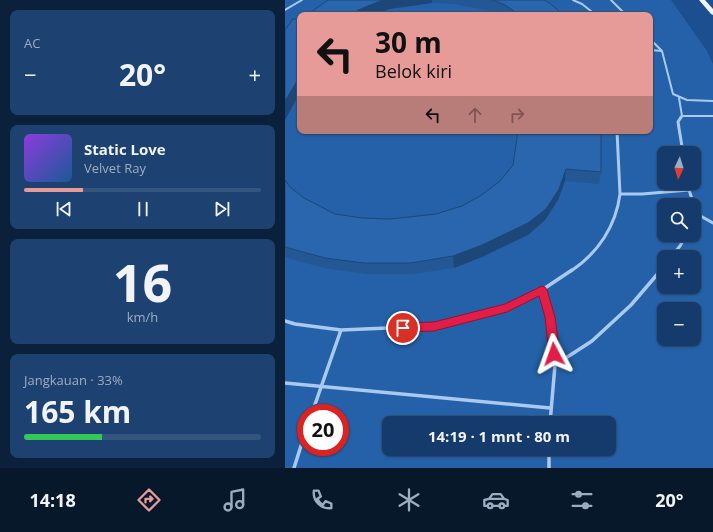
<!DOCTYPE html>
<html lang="id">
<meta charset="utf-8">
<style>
:root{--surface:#143b6b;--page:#1d4271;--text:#f1f3f6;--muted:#9dadc1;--line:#33557e;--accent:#e69b98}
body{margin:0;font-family:"Open Sans",sans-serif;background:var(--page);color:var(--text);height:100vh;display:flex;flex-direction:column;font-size:15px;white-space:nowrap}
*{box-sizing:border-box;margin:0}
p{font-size:13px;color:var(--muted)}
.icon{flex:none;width:22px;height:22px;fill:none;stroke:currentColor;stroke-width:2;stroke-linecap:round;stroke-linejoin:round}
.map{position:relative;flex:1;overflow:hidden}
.sheet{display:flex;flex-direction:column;gap:10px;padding:10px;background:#0b203b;width:285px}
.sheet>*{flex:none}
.hud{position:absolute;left:12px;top:12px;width:356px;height:122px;border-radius:8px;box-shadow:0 1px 3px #0004,0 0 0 1px var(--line);background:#e69b98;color:#111;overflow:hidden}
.needle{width:26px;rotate:184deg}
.fabs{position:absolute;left:372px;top:146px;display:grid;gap:8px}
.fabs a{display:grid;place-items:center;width:44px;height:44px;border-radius:8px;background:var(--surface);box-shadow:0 1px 3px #0004,0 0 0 1px var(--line);font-size:20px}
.speed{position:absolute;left:12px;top:404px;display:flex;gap:8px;font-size:20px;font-weight:700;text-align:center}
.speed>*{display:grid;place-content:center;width:52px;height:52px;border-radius:50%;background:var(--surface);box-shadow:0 1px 3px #0004,0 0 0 1px var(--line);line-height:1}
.speed .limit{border:6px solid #d22;background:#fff;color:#111}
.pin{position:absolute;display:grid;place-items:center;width:34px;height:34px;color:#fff;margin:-17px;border:2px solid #fff;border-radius:50%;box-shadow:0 1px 4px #0007}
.me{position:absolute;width:44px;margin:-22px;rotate:356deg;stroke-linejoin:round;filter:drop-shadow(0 0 3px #0008)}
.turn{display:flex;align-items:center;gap:14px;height:84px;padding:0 12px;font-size:18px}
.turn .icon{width:52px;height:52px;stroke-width:2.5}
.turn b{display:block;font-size:28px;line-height:34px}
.lanes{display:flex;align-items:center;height:38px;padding:0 12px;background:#0003;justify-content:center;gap:20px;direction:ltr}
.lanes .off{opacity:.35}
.big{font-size:30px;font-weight:700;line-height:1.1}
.sheet .widget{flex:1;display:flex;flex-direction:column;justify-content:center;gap:6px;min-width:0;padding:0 14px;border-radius:8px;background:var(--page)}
.sheet .dial{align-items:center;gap:0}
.dial b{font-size:52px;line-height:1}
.song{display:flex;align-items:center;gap:12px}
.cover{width:48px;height:48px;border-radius:6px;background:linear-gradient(135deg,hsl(270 70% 55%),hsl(210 70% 35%))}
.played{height:4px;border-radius:2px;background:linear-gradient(90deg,var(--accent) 25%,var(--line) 25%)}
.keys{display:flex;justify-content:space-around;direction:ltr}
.heat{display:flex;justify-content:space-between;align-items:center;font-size:22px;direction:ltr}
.charge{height:6px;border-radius:3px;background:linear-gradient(90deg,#34c759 33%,var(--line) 0)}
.trip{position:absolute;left:97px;top:416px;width:234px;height:40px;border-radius:8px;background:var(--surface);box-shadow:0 1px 3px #0004,0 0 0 1px var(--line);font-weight:700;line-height:40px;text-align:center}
.tab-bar{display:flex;height:64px;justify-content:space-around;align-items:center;background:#08182b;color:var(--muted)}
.tab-bar .icon{width:28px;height:28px}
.tab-bar .current{color:var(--accent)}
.tab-bar b{font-size:18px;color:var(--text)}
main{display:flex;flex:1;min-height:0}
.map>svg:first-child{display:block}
</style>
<main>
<section class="sheet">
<div class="widget"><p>AC</p>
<div class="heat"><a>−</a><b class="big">20°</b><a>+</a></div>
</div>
<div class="widget">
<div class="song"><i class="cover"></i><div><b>Static Love</b><p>Velvet Ray</p></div></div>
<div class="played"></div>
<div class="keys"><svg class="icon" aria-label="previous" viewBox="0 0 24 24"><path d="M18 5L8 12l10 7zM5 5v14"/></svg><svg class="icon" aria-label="pause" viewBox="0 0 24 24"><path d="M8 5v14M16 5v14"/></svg><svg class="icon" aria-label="next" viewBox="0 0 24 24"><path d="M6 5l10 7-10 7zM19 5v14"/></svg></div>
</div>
<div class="widget dial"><b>16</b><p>km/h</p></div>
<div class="widget"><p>Jangkauan · 33%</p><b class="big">165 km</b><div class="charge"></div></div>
</section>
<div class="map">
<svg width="428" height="468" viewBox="0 0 428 468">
<rect width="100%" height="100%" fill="#1b4f8f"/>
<!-- green -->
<path fill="#2461a8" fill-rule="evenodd" d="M0,0H386L422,51L428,64V468H0ZM15,15H365V131H15ZM379,153H409V183H379ZM379,205H409V235H379ZM379,257H409V287H379ZM379,309H409V339H379ZM21,413H55V447H21ZM104,423H324V449H104Z"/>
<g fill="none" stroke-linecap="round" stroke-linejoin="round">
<!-- lane-far2 -->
<path stroke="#a9c9ee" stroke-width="2" d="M288,0L297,4L311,15
M326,0L341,15
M0,10L17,0
M365,39L377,51
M365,50L377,51L388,94L402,100L428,101
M394,98L397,116
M396,118L397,116H428"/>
<!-- lane-far1 -->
<path stroke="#a9c9ee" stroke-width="3" d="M396,117L393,122L398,153
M332,131L335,194
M404,190L412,214L409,219
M412,214L428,223
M386,257L395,246L401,235
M286,271C313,253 331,226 335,194H357L404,190L403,183
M375,271L379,266"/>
<!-- lane -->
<path stroke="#a9c9ee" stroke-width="3.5" d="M257,290L268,332L270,365L265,423
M0,321L10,324L56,330L149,326L222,307L257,290L287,270
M270,365L307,341L346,305L376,270
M0,383L265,408
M27,413L56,330
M264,449V468
M9,468L21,430"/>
<!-- primary -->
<path fill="#f0f6ff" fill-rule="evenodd" d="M414,0H420L428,9V15L426,14Z"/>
</g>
<!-- wall -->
<path fill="#245895" d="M43,0H259L277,15H218L207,11L169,4L147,3L104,9Z
M228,165L316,172L314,184L280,181L273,200L260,220L243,235L197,257L169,268L128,274H82L44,269L5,259L0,256V180L5,187L19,198L50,214L77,218L105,219L151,214L177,206L195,196L215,181Z"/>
<!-- shaded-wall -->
<path fill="#1d4779" d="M98,0H147V3L104,9L90,15H67L73,10Z
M15,76V93L0,120V101Z
M281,169L280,181L273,200L260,220L243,235L197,257L169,268L168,256Z"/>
<!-- building -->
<path fill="#2a66ad" stroke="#1d4779" d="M43,0H98L73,10L67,15H22Z
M207,0H259L263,2L274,11L277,15H235L220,5Z
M8,19H15V76L0,101V30Z
M233,131H316V172L281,169L274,189L261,209L243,223L197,245L168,256L126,263H79L40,258L0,247V180L5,187L19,198L50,214L77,218L105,219L151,214L177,206L195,196L215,181L228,165Z"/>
<!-- route -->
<path fill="#e11d48" stroke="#92132f" d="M257,286L260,287L262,290L270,317L275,354L273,357L269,359L265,357L264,354L260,317L254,296L222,312L149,331L118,332L114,331L113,328L114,324L118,323L149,322L220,304Z"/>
</svg>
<div class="fabs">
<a><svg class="needle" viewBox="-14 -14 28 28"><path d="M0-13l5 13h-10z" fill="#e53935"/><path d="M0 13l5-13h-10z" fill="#9dadc1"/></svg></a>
<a><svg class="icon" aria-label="search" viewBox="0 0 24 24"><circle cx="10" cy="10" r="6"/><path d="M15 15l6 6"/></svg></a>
<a>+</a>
<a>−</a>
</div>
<div class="speed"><div class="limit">20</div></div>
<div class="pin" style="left:118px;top:328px;background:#d93025"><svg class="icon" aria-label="arrive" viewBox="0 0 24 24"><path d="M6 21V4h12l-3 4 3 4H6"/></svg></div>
<svg class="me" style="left:269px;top:354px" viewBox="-20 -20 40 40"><path d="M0-17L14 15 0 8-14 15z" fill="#e11d48" stroke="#fff" stroke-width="4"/></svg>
<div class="trip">14:19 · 1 mnt · 80 m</div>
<div class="hud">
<div class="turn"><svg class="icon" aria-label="left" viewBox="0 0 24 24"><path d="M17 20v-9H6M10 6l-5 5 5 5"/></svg><div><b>30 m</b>Belok kiri</div></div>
<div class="lanes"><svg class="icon" aria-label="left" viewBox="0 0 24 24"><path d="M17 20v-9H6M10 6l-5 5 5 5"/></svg><svg class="icon off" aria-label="ahead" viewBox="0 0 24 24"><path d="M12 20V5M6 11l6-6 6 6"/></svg><svg class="icon off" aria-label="right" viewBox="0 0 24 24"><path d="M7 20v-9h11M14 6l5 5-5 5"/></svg></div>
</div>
</div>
</main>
<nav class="tab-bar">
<b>14:18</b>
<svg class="icon current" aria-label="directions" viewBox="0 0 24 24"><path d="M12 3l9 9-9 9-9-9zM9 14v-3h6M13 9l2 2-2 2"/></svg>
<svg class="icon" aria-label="music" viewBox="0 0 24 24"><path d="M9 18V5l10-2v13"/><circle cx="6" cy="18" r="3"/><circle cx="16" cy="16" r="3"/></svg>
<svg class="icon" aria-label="phone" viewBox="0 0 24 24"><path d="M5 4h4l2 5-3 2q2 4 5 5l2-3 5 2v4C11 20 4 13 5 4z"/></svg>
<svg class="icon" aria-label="climate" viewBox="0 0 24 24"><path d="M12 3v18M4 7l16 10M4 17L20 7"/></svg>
<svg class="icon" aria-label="car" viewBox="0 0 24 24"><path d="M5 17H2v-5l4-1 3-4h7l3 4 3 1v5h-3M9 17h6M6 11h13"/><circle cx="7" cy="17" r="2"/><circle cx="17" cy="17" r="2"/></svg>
<svg class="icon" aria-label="filters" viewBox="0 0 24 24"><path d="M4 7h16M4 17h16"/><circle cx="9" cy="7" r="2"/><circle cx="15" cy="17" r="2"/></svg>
<b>20°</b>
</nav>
